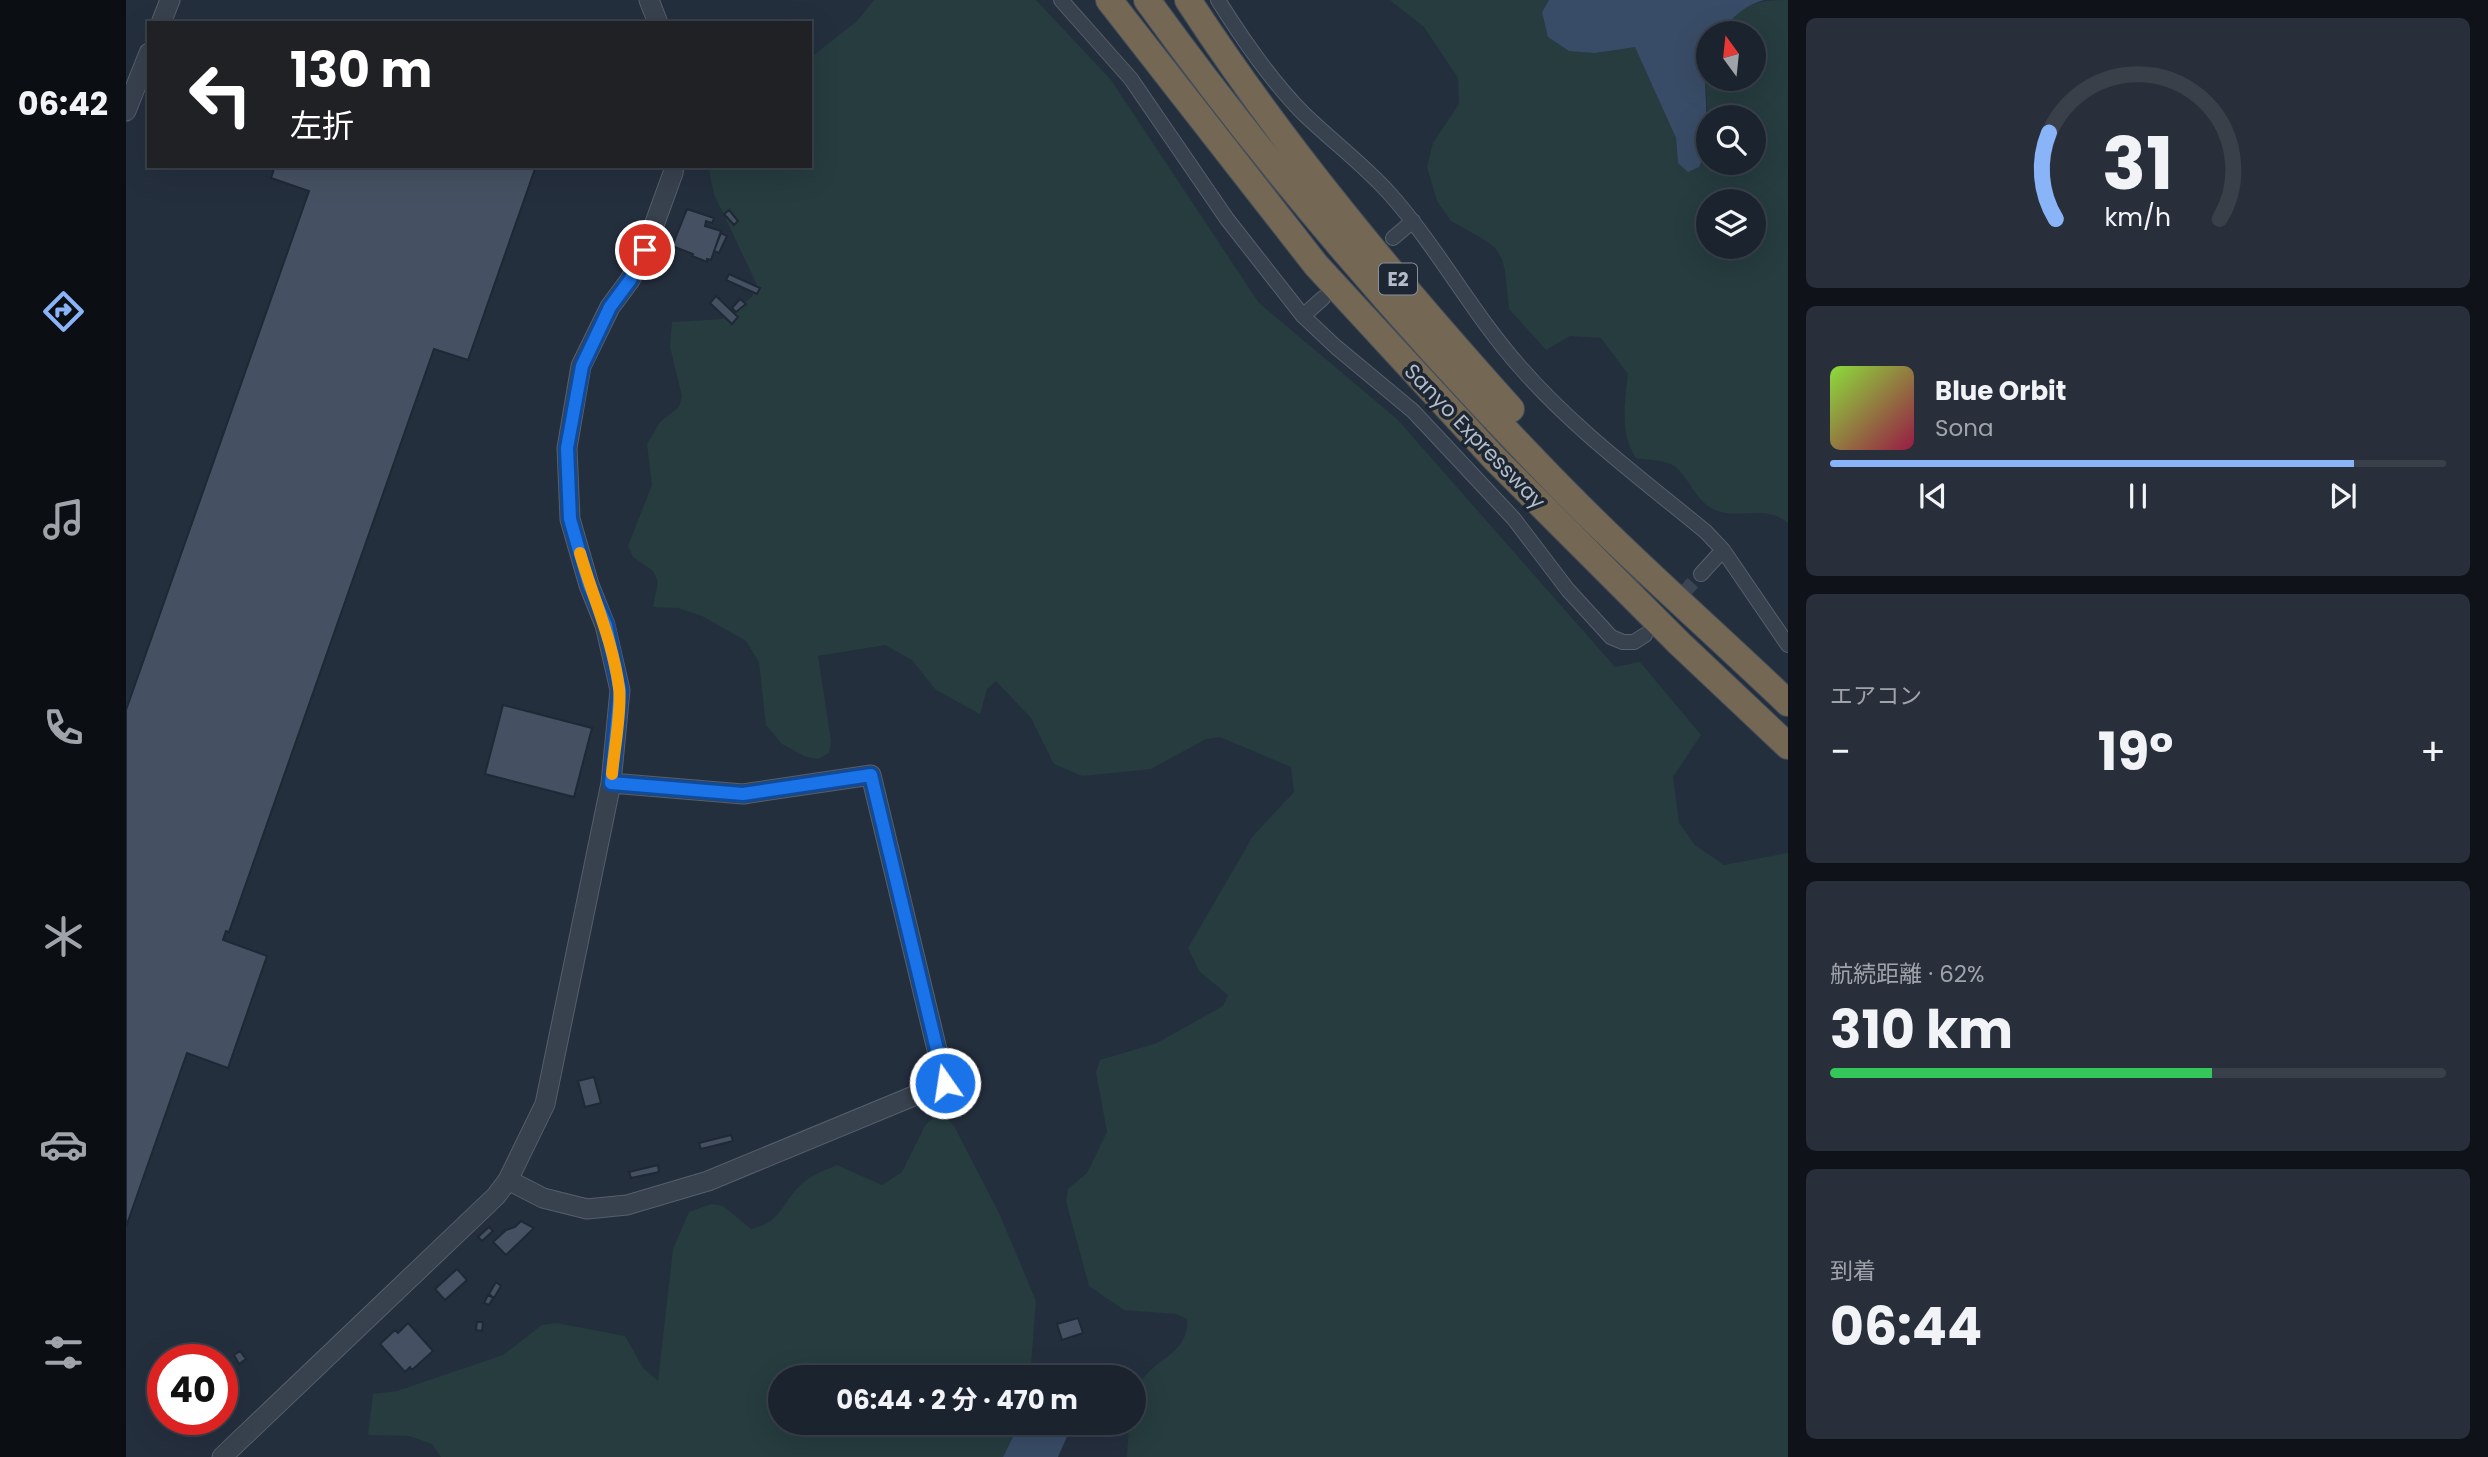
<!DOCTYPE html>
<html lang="ja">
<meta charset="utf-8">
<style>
:root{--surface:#1b232e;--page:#282f3a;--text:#f1f3f6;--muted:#a0a4aa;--line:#39404a;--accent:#8ab4f8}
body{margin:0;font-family:Poppins,"Noto Sans JP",sans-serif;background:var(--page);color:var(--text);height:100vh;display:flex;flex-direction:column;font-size:26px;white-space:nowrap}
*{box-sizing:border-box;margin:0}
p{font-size:23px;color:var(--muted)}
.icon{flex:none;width:38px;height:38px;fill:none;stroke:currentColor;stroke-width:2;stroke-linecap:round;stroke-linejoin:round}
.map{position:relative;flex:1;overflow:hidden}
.side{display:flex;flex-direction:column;gap:18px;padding:18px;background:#0f1319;width:700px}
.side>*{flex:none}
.banner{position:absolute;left:21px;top:21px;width:665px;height:147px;border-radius:0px;box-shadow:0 7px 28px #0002,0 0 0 2px var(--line);background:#202124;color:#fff;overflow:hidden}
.needle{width:46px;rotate:345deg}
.controls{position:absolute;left:1570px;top:21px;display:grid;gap:14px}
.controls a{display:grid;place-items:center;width:70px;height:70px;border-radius:50%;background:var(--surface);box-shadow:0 7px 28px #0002,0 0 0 2px var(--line);font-size:35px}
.speed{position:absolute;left:21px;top:1344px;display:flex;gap:14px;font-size:35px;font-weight:700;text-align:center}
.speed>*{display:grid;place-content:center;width:91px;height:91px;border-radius:50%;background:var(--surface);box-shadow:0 7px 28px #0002,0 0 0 2px var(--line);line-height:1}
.speed .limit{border:10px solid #d22;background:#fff;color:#111}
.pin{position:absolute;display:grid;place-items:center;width:60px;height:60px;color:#fff;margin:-30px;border:4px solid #fff;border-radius:50%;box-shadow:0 2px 7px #0007}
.me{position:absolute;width:77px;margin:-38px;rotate:347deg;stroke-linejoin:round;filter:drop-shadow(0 0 5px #0008)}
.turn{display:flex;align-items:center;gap:24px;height:147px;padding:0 28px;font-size:32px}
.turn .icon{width:91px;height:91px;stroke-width:2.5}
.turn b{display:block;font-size:49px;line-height:60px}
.big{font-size:52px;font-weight:700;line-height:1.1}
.side .card{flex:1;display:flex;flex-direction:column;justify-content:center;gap:10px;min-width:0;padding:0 24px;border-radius:10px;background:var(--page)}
.side .dial{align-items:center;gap:0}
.dial svg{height:182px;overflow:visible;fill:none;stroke:var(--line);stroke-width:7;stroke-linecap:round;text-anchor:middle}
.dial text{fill:var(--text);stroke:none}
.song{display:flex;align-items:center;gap:21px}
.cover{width:84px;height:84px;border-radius:10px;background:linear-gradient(135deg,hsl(90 70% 55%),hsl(340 70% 35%))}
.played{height:7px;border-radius:4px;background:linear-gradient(90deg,var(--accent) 85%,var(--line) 85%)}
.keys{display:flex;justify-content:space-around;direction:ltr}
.heat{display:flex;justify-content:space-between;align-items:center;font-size:38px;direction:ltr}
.charge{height:10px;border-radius:5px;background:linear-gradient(90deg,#34c759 62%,var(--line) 0)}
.trip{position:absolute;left:642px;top:1365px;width:378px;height:70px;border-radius:35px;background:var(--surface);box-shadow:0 7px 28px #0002,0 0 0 2px var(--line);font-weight:700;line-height:70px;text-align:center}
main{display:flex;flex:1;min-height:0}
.menu{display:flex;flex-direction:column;width:126px;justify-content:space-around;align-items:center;background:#0b0e12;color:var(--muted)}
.menu .icon{width:49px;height:49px}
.menu .selected{color:var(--accent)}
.menu b{font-size:32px;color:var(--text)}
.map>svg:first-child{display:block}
</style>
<main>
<nav class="menu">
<b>06:42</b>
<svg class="icon selected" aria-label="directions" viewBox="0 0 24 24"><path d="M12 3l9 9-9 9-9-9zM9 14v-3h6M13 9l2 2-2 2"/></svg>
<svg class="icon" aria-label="music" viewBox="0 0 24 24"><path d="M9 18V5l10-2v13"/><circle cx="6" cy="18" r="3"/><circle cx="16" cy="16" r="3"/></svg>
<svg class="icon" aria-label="phone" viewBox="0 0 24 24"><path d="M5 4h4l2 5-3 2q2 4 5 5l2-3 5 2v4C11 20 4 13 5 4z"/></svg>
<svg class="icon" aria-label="climate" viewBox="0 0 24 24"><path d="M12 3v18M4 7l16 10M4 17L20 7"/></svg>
<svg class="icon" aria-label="car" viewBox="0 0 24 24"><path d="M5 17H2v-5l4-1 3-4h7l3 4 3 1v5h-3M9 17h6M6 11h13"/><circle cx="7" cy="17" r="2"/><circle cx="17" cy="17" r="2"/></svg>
<svg class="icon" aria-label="filters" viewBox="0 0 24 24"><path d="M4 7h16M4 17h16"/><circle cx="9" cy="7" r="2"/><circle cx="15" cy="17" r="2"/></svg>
</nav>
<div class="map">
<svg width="1662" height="1457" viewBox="0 0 1662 1457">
<rect width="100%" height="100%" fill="#242f3e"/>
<!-- green -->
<path fill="#263c3f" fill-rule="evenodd" d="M748,0H910L985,80L1133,303L1271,419L1489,667L1514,662L1575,735L1547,777L1553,823L1569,845L1598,865L1662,853V1457H1001L1003,1423H1008C1008,1412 1006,1400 1011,1389C1023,1359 1064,1356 1061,1319L1050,1314L998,1310L963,1286L940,1201L942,1189L961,1173L981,1132L970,1072L974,1060L1031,1043L1097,1006L1102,995L1073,971L1062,948L1127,836L1168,792L1165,767L1094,737L1080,739L1025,769L956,776L928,764L905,718L870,681L861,689L854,714L810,690L786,660L759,645L692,656L705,741L703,753L692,759L680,757L656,744L640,725L633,662L620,641L576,616L552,608L527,607L532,582L527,571L507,557L502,546L526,485L521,444L534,422L553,407L556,396L544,347L546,322L597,319L626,297L631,285L588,194L582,166H684V58L731,21Z
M1264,0H1423L1416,12L1469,53L1509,46L1550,138L1552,163L1573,167L1582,148V163H1628V117H1582V121L1578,58L1582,52V79H1628V33H1595C1615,5 1628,0 1662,0V523C1640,504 1613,520 1589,510C1569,501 1564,478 1548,466C1540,460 1521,460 1510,458C1493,434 1499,401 1502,374L1475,338L1444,336L1420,350L1383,309L1379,271L1376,259L1369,248L1359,240L1325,221L1311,201L1301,167L1307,143L1333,104L1332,78L1298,27ZM1582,201H1628V247H1582Z
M807,1117H819L828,1126L874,1215L910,1301L904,1377H654V1423H894L877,1457H315L306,1444L283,1436L242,1435L247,1394L271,1391L377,1355L416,1325L430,1323L499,1336L517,1368L532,1381L547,1249L563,1212L585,1204L597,1206L625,1229C656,1223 656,1201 677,1183C685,1175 700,1170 711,1165L756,1185L776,1172L799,1126Z"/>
<!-- water -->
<path fill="#394c67" d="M1423,0H1638C1619,5 1606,17 1595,33H1582V52L1578,58L1582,148L1573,167L1562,172L1552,163L1550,138L1509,47L1469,53L1443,51L1422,37L1416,12Z
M894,1423H898L906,1432L913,1423H947L932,1457H877Z"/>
<!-- building -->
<path fill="#455162" stroke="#1f2835" stroke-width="2" d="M149,166H410L342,360L308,349L103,932L100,931L97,940L141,956L102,1068L61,1053L0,1227V710L183,191L145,178Z
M561,209L588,218L586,223L580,221L579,226L595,231L585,260L581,259V262L566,256L567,254L546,246Z
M603,210L612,221L608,225L598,214Z
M595,233L601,236L593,253L588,251Z
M603,274L634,288L631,294L600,280Z
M590,296L612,317L606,324L584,303Z
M614,299L620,304L610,312L606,308Z
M377,705L466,728L448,797L359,774Z
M468,1077L475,1103L459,1107L452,1081Z
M605,1135L607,1141L575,1149L573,1143Z
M532,1165L533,1172L505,1178L503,1172Z
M395,1221L408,1228L380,1255L367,1242L380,1230L389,1227Z
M363,1227L367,1231L356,1241L352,1237Z
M331,1269L341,1280L319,1300L309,1289Z
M370,1282L375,1286L368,1298L363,1294Z
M362,1295L367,1298L363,1305L358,1303Z
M952,1318L957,1333L936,1340L931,1324Z
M351,1322H357L356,1331L350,1330Z
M282,1323L307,1351L286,1370L284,1367L279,1372L254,1344L269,1330L272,1333Z
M114,1351L120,1359L113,1364L108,1355Z"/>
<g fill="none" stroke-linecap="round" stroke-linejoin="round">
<!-- minor-tunnel -->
<path stroke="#3a4453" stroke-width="14" stroke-dasharray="14 7" stroke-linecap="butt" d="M1529,624L1575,574"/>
<!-- minor casing -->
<g stroke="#565f6c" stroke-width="16">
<path id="minor" d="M935,0L1005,79L1101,219L1177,316L1210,347L1287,411L1388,519L1442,590L1485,637L1497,642H1508L1519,635
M1092,0C1117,40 1145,81 1178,114C1206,141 1238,165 1264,194C1312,248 1346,313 1394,367C1449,430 1516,479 1580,532L1597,550L1662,645
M1267,238L1287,221
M1177,316L1197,298
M1575,574L1597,550"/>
</g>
<!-- tertiary casing -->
<g stroke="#565f6c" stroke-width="21">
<path id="tertiary" d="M523,0L532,23
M35,23L44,0
M0,111L23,53
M382,1180L417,1198L461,1209L501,1205L582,1181L819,1083L745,775L617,794L485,783
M96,1457L370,1196L382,1180L419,1104L485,783L494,690L479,625L463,585L444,519L441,448L455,366L484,307L504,280L519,250L547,173L548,166"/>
</g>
<!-- motorway casing -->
<g stroke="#434c59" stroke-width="28">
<path id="motorway" d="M983,0L1190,265L1368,458L1554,644L1662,746
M1021,0C1140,165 1272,319 1413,465C1492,548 1579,624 1662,703
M1062,0C1157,146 1269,280 1385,409"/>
</g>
<!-- minor -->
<use href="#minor" stroke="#38414e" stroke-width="14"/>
<!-- tertiary -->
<use href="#tertiary" stroke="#38414e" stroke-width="19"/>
<!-- motorway -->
<use href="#motorway" stroke="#746855" stroke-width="26"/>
</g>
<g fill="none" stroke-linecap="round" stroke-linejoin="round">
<!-- route casing -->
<g stroke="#114b97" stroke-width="18">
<path id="route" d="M519,250L504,280L484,307L456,366L441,448L444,519L463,585L480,625L494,690L485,783L617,794L745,775L819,1083"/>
</g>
<!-- route -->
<use href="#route" stroke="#1a73e8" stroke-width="12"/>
<!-- slow -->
<path stroke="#f59e0b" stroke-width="12" d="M454,553C467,598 487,641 493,688C496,708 488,751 486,774"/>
</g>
<g text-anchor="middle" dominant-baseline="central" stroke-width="7" stroke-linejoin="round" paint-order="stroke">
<!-- shield labels -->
<rect fill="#1d2633" stroke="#878f9c" stroke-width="2" x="1253" y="263.5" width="38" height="31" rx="5"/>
<g font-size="19" font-weight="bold" fill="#b4bcc9">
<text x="1272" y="279">E2</text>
</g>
<!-- street labels -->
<g font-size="21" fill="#b4bcc9" stroke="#1d2633">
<text transform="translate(1349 436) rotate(46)">Sanyo Expressway</text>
</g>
</g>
</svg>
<div class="controls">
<a><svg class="needle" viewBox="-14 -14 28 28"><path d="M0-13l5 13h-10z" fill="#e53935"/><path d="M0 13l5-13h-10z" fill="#a0a4aa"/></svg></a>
<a><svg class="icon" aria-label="search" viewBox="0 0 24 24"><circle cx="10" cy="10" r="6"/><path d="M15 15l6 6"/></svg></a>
<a><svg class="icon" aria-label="layers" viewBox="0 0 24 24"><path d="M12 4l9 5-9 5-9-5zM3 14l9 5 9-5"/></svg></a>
</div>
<div class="speed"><div class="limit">40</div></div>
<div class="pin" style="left:519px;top:250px;background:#d93025"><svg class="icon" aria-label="arrive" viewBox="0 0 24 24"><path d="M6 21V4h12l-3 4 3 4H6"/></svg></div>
<svg class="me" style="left:819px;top:1083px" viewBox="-20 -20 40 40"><circle r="17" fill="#1a73e8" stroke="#fff" stroke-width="3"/><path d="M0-11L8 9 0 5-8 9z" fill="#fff"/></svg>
<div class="trip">06:44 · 2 分 · 470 m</div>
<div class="banner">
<div class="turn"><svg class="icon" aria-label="left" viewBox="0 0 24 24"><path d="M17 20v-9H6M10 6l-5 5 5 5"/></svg><div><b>130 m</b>左折</div></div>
</div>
</div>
<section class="side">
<div class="card dial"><svg viewBox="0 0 100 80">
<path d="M14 69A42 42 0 1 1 86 69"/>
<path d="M14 69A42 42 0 0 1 11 31" stroke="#8ab4f8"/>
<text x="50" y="56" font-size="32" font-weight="700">31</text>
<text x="50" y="72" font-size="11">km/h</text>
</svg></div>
<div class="card">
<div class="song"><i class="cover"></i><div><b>Blue Orbit</b><p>Sona</p></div></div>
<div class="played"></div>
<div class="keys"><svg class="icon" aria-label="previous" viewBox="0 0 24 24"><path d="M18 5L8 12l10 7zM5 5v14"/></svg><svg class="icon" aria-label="pause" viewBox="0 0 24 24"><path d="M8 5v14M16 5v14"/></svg><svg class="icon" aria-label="next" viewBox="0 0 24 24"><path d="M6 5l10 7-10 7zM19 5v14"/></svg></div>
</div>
<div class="card"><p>エアコン</p>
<div class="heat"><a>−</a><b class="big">19°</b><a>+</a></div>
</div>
<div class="card"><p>航続距離 · 62%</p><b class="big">310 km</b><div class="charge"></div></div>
<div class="card"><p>到着</p><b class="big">06:44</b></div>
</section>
</main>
